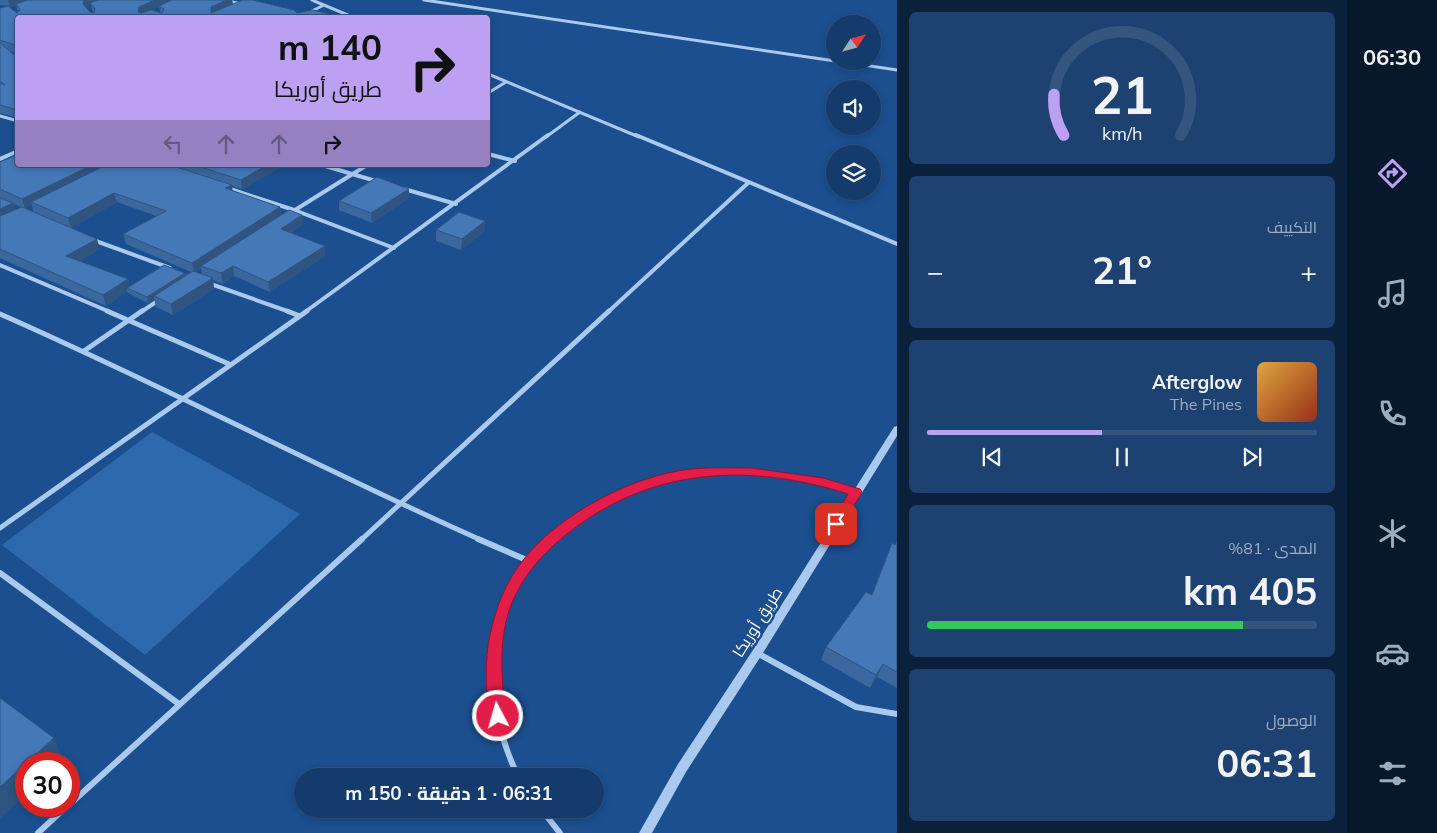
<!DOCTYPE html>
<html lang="ar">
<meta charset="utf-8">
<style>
:root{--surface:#143b6b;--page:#1d4271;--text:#f1f3f6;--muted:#9dadc1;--line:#33557e;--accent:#bca0f2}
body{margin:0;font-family:Mulish,Cairo,sans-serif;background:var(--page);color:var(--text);direction:rtl;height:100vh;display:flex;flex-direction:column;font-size:19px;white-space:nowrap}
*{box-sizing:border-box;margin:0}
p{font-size:16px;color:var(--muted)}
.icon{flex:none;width:28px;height:28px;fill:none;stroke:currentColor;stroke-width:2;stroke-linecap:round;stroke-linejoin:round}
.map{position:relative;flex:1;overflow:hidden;direction:ltr}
.side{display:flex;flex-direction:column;gap:12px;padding:12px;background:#0b203b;width:450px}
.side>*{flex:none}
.guide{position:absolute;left:15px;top:15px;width:475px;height:152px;border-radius:5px;box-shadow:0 2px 8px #0003,0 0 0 1px var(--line);direction:rtl;background:#bca0f2;color:#111;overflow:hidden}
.needle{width:32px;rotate:54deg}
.tools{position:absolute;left:826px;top:15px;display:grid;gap:10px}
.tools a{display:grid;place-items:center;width:55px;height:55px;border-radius:50%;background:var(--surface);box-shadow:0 2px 8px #0003,0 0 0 1px var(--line);font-size:25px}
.speed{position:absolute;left:15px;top:752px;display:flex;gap:10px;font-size:25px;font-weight:700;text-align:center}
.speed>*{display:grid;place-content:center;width:65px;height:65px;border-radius:50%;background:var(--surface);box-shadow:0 2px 8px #0003,0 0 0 1px var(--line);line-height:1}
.speed .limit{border:8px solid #d22;background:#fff;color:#111}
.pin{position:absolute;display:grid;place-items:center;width:42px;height:42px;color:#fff;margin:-21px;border-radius:10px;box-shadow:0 2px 8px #0006}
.me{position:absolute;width:55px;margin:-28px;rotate:354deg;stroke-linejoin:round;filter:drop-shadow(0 0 4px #0008)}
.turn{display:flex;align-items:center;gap:18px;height:105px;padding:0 25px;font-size:22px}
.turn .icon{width:65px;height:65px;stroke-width:2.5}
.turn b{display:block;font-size:35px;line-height:42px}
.lanes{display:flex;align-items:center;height:48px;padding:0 25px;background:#0003;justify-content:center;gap:25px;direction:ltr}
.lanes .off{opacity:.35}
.big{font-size:38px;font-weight:700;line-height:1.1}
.side .widget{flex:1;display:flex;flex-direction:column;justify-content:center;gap:8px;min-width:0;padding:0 18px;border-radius:8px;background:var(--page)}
.side .dial{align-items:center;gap:0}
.dial svg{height:130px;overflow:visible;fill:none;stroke:var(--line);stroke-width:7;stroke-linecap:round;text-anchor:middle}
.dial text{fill:var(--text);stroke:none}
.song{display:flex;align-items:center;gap:15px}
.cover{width:60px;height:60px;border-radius:8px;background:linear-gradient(135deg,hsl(40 70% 55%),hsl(10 70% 35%))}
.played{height:5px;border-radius:2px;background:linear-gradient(90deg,var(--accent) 45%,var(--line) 45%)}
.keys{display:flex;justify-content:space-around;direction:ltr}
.heat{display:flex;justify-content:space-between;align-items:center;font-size:28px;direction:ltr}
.charge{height:8px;border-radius:4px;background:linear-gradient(90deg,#34c759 81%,var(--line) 0)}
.trip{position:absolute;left:294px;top:768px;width:310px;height:50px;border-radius:25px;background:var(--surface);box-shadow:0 2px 8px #0003,0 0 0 1px var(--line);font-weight:700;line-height:50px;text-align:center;direction:rtl}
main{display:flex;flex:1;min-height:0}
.tab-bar{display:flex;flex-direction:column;width:90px;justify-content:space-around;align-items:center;background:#08182b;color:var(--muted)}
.tab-bar .icon{width:35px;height:35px}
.tab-bar .current{color:var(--accent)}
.tab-bar b{font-size:22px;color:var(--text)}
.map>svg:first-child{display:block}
</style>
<main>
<nav class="tab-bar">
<b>06:30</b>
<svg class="icon current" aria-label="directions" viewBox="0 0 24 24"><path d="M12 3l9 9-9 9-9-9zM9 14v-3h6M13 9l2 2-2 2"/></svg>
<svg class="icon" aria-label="music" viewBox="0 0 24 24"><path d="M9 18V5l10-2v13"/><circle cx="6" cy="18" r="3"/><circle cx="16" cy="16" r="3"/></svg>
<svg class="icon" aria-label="phone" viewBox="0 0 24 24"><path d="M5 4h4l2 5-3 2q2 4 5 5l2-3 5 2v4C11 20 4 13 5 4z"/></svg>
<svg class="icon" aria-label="climate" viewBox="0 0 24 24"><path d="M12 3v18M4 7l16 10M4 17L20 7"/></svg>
<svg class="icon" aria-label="car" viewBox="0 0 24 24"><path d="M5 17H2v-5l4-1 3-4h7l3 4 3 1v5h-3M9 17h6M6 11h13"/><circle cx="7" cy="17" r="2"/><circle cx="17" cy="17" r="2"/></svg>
<svg class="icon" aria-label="filters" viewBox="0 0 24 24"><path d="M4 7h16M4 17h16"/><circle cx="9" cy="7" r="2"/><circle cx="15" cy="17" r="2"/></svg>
</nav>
<section class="side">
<div class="widget dial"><svg viewBox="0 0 100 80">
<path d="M14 69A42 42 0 1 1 86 69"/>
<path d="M14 69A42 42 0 0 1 8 44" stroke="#bca0f2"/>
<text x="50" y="56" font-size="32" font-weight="700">21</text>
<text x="50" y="72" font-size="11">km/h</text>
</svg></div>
<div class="widget"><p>التكييف</p>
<div class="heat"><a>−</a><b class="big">21°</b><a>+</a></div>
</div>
<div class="widget">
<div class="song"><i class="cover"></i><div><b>Afterglow</b><p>The Pines</p></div></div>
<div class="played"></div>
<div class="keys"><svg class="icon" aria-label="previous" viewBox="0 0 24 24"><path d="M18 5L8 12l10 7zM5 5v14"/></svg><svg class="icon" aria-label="pause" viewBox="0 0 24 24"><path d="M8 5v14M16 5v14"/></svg><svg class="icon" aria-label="next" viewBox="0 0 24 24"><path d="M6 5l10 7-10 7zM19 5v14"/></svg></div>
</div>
<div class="widget"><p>المدى · 81%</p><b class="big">405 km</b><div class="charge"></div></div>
<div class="widget"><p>الوصول</p><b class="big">06:31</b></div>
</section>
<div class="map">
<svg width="897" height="833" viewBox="0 0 897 833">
<rect width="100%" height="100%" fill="#1b4f8f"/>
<!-- green -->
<path fill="#2e69ad" d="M152,432L300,514L145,655L2,545Z"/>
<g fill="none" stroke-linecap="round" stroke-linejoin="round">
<!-- minor-far3 -->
<path stroke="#a9c9ee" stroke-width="3" d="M223,0L242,4
M312,0L355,18
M424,0L835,61
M298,18L324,5
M837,61L897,70
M488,74L639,137
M488,93L506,82
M0,116L18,121
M546,137L580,112"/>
<!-- minor-far2 -->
<path stroke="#a9c9ee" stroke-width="4" d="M636,135L897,244
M488,154L515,161
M0,159L18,151
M322,165L379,182
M227,188L294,210L394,248
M404,189L456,204
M287,215L367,165
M93,240L170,268
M0,265L110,312
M208,283L290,312
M141,312L159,300
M305,312L548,135
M608,312L748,183"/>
<!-- minor-far1 -->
<path stroke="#a9c9ee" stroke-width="5" d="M107,311L229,364
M287,311L300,316
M0,314C162,385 319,468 481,540
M84,351L142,311
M0,528L307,311
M361,540L609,311
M551,540C565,525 583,514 601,505C682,460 770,467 856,492"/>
<!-- minor -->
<path stroke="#a9c9ee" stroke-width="6" d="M478,539L529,561
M0,573L179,704
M757,653L856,707L897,714
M518,776C491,722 483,649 511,594C521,573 537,556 552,539
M69,805L362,539
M541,809L560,833
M38,833L67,806"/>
<!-- tertiary -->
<path fill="#a9c9ee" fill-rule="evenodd" d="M897,426V436L761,656L686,772L652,833H639L678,764L753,650L894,427Z"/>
</g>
<!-- wall -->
<path fill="#3a679d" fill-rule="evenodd" d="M0,0H232L233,4L297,13L342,17L18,18V54L8,50L18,58V118L0,113V8L8,6L0,5ZM91,4L92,10L94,13L90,12L86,8V6ZM16,5L18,12L17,13L9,7H10ZM159,6L160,12L151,10Z
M0,162L18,165H285L242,189L232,186V191L280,207L281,215L303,224L291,233L325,246V256L270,292L234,276L223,284L213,280L214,289L173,315L156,307L154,299L148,303L128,293L127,291L106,306L0,258ZM117,202L156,216L123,234L126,244L191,272L185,275V273L129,286L128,279L79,261L100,249L71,228ZM13,203L16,205L21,207L15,210ZM32,205L33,212L25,208ZM201,268L202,274L196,272Z
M409,198L372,223L339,210V201Z
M485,221V231L461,250L436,241V230Z
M897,542V688L877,677L870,688L821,660L826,647L872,595Z"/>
<!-- shaded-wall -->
<path fill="#305480" d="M8,0H32L10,7Z
M84,0H103L90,3L91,4L86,6L85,12L83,4Z
M155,0H174L141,15L138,12L139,7Z
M227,0H232L233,6L212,18L211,7Z
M92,165H114L31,202L32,205L25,208L22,199Z
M267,165H285L242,189L241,180Z
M232,185L233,194L225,188Z
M409,189V198L372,223L371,213Z
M114,193L117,202L71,228L68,218Z
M13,203L16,213L0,221V209Z
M280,207L281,217L201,266V268L194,273L192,263Z
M302,215L303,224L282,239L281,229Z
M485,221V231L461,250L462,239Z
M97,239L100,249L69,267L66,256Z
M325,246V256L270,292L268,282Z
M233,266L234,276L223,284L221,273Z
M185,273L186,278L154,296V299L148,303L147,297Z
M213,278L214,289L173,315L171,304Z
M128,279L130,289L127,288V291L106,306L103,295Z
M883,664L877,677L870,688L876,675Z
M54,738L63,760L59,764H26V794L0,819V787Z"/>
<!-- building -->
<path fill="#4478b7" stroke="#305480" d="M28,0H84L83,4L90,12L94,13L95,8L90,3L98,0H155L139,7L138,12L141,13L151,10L162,13L164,9L159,6L172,0H227L211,7V13L243,0H253L294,10L297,13L313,10L342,17L18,18V46L0,40V8L8,6L17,13L20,10L16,4Z
M0,43L18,58V110L0,105V83L5,85L0,81Z
M18,154V165H92L22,199L0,189V162Z
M106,165H170L232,185L225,188L280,207L192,263L123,234L166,211L114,193L68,218L31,202Z
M195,165H267L241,180Z
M377,177L409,189L371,213L339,201Z
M0,198L13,203L0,209Z
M22,207L97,239L66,256L128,279L103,295L0,249V216Z
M289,210L302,215L281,229L325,246L268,282L233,266L221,273L201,266Z
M459,212L485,221L462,239L436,230Z
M164,265L185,273L147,297L127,288Z
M193,271L213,278L171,304L154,296Z
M897,542V672L883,664L876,675L826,647L866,592L872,595L892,543L895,545Z
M0,698L54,738L0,787Z"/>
<!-- route -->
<path fill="#e11d48" stroke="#92132f" d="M752,468L823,478L860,489L862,492L841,528L836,529L830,524L848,494C751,463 653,467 571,531C543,552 520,578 509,611C498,646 502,681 506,716L504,721L498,723L493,721C484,702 485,655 490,635C496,607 506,581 524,559C559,514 634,475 691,469C711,467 732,468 752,468Z"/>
<g text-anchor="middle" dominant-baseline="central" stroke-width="5" stroke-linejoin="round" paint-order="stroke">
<!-- near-street labels -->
<g font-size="16" fill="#fff" stroke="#1b4f8f">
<text transform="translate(757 622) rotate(-58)">طريق أوريكا</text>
</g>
</g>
</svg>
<div class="tools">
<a><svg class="needle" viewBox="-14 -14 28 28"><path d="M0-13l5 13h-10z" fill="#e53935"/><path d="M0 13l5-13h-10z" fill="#9dadc1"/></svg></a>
<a><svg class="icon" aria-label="sound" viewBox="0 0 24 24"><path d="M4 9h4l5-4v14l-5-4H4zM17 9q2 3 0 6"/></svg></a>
<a><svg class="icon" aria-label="layers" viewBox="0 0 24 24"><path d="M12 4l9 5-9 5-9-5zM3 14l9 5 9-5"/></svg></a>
</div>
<div class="speed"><div class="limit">30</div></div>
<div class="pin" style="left:836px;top:524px;background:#d93025"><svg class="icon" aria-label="arrive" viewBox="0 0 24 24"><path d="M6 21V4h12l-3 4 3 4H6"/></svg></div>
<svg class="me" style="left:498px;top:716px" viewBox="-20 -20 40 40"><circle r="17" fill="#e11d48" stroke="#fff" stroke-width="3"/><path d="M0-11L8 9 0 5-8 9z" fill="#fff"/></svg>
<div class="trip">06:31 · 1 دقيقة · 150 m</div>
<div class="guide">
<div class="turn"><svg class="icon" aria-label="right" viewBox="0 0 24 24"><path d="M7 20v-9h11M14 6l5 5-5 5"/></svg><div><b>140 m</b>طريق أوريكا</div></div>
<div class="lanes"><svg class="icon off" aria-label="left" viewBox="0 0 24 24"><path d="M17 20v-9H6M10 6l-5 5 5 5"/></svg><svg class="icon off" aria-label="ahead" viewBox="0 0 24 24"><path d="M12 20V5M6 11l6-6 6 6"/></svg><svg class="icon off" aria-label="ahead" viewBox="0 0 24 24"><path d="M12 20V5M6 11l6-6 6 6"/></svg><svg class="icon" aria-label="right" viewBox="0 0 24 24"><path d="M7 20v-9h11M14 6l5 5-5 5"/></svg></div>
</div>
</div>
</main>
